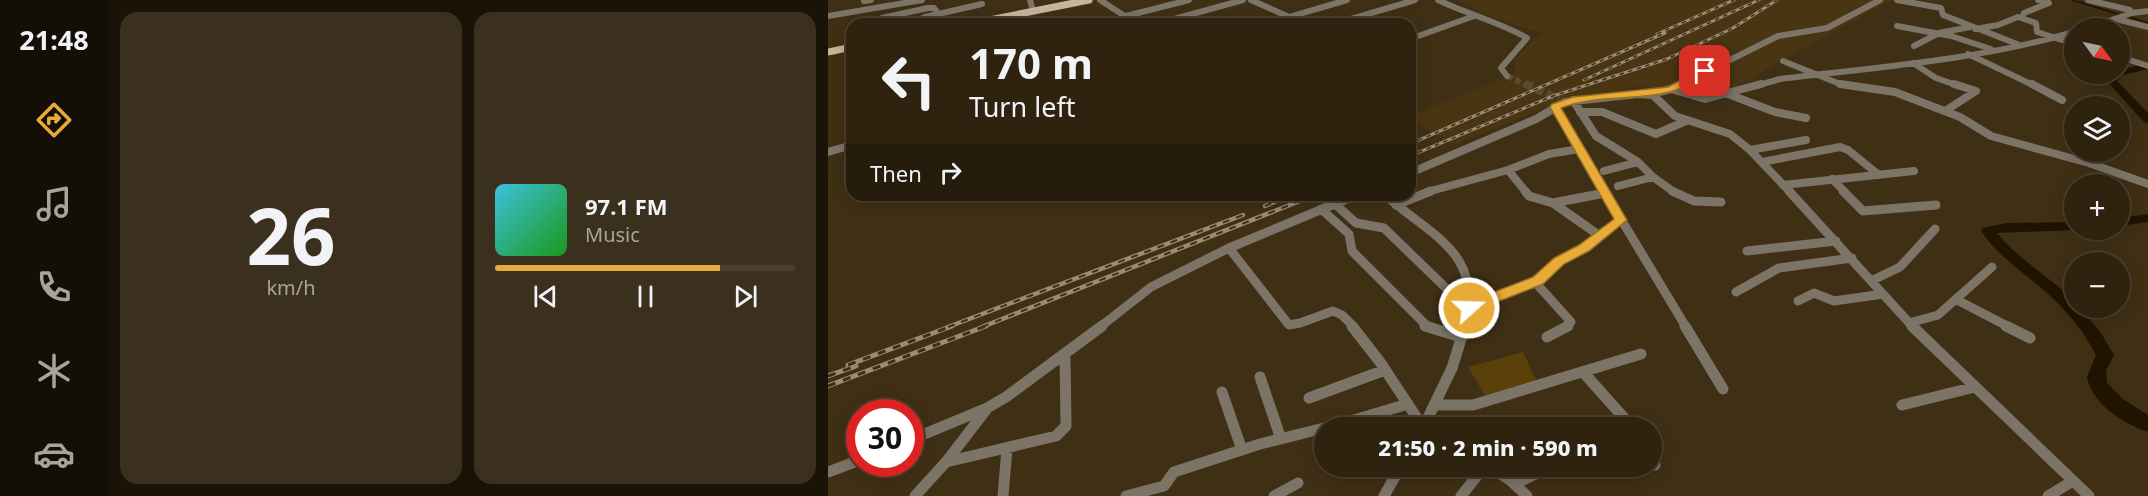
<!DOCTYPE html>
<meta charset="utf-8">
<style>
:root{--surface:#2f230f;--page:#3b2f1d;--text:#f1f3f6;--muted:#a7a49e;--line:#4a402f;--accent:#e9ab38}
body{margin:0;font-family:"Noto Sans",sans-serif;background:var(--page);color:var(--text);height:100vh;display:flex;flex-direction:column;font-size:22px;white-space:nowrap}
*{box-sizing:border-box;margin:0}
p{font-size:20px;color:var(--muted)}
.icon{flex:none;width:33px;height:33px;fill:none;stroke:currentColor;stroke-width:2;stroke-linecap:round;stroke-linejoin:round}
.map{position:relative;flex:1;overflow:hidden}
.details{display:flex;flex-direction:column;gap:12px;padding:12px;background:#1a1308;width:720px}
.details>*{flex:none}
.hud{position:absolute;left:18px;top:18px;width:570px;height:183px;border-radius:18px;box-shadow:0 3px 15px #0003,0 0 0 2px var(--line);background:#2f230f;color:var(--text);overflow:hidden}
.needle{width:39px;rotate:123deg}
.buttons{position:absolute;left:1236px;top:18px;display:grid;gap:12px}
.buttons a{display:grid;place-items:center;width:66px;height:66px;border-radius:50%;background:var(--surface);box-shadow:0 3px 15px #0003,0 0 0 2px var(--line);font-size:30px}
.speed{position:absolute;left:18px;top:399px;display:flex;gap:12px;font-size:30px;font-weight:700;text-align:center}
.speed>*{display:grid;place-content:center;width:78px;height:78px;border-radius:50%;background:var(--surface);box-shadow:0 3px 15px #0003,0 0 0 2px var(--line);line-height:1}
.speed .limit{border:9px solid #d22;background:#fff;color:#111}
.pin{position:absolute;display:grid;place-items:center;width:51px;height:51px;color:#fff;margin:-26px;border-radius:12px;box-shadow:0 3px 9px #0006}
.me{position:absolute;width:66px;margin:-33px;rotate:70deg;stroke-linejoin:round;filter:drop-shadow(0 0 4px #0008)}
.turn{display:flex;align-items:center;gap:21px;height:126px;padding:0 24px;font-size:27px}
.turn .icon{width:78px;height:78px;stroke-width:2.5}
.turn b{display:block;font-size:42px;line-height:51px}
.then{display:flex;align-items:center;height:57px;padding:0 24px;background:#0003;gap:12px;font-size:22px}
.details .card{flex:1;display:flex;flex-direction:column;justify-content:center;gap:9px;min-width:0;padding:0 21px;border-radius:18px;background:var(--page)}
.details .dial{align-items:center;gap:0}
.dial b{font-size:78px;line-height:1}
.song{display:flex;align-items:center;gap:18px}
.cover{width:72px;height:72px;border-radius:9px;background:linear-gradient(135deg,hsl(190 70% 55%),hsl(120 70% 35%))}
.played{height:6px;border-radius:3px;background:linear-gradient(90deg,var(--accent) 75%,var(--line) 75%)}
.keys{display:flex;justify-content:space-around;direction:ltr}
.details .tiles{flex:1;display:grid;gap:12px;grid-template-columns:repeat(2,1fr)}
.trip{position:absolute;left:486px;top:417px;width:348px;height:60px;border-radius:30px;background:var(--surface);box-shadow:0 3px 15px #0003,0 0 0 2px var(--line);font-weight:800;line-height:60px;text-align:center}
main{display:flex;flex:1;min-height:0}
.dock{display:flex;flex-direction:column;width:108px;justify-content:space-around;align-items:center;background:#130e06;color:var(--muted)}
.dock .icon{width:42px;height:42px}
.dock .selected{color:var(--accent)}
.dock b{font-size:27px;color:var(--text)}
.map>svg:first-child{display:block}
</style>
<main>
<nav class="dock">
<b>21:48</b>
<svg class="icon selected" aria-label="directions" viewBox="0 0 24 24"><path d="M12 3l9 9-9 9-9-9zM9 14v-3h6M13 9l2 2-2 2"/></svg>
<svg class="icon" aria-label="music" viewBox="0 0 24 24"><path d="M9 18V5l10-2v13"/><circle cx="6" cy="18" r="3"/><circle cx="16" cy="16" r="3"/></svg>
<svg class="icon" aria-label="phone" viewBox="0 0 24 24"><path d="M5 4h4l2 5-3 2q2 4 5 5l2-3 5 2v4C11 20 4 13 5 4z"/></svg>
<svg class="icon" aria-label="climate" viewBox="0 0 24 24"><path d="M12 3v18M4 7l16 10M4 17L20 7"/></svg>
<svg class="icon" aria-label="car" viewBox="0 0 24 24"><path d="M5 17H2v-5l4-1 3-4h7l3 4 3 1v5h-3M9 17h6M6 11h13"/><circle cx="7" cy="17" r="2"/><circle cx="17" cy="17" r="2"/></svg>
</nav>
<section class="details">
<div class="tiles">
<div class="card dial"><b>26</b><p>km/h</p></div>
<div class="card">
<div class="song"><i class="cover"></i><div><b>97.1 FM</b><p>Music</p></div></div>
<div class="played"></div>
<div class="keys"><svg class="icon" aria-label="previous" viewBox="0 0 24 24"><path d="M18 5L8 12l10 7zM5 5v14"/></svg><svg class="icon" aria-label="pause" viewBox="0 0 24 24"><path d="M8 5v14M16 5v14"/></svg><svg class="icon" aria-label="next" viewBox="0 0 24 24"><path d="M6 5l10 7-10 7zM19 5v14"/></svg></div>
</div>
</div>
</section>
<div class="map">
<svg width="1320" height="496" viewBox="0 0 1320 496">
<rect width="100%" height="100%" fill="#3f2f14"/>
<!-- built -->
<path fill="#4a3513" d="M630,0H1063L898,92L891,91L877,97L844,86L829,91L814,86L740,99L625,145L582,120V116L687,74V61L705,39L716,34L659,15Z"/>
<!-- green -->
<path fill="#5c4009" d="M695,352L709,382L658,397L640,367Z"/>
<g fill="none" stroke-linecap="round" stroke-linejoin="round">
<!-- stream -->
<path stroke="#201300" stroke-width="1.5" d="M1244,0L1293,15
M1301,17L1320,23"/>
<!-- river -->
<path fill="#201300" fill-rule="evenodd" d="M1320,63V69L1295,75L1289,81L1320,113V123L1316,122L1279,81L1282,74H1292V70Z
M1320,214V222L1292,226V218Z
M1246,222V230H1249H1246L1169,233C1191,260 1222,277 1246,301V308H1252L1273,333L1286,355L1278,371L1279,383L1295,399L1320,415V432C1296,424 1264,404 1259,377L1268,355C1256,331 1238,310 1218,292C1195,272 1170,256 1153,231L1155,228L1179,223Z"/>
<!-- minor-tunnel-far1 -->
<path stroke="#5a4b32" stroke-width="6" stroke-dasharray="6 3" stroke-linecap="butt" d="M679,76L700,86"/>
<!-- minor-tunnel -->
<path stroke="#5a4b32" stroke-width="8" stroke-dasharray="8 4" stroke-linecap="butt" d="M697,84L731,99"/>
<!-- minor-far3 -->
<path stroke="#7c7467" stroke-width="6" d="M202,0L205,11
M272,0L309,24
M423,0L461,17
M610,0C639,14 671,22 699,38L673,68L679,76
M1069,0L1113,8L1115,15L1189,44
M1260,0L1302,10
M36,1L43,0
M0,16L94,0
M298,16L361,0
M54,18L100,8H106L110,13
M1194,18L1196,13L1221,3L1210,0
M1288,19L1320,27
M91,24V20L97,17L154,4
M328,24L415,0
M437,24L519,0
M506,24L587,0
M1069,26L1123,36L1163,49
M1260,28L1304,13L1320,11
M1147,29L1170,25L1190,17L1208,23L1209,32L1246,44
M582,39L646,16
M1086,46L1111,33L1142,27
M1140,54L1207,86
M1292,57L1320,66
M955,61L1012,84L1032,86
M1085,63L1108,78L1131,86
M850,86L950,36L999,28L1052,0
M928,86L952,79C1050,67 1151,60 1246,32"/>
<!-- minor-far2 -->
<path stroke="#7c7467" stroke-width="8" d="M1012,84L1067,92L1132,117L1163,136L1261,163L1320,184
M1204,84L1234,100
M843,89L853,84
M823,94L843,89L877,99L933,84
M900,94L947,112L978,118
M745,100L768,136L810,162L825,177L846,192
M728,107L777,192
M1117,111L1148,91L1126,84
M752,112H774L828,134L858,121
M922,150L978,140
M0,152L24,145
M934,162L1012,147L1020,150L1051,175
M680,170L698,192
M776,171L810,162
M582,173L708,119L737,102L810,94L825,95L847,116L902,134L922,150L962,192
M1004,179L1017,192
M955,185L1086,171
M790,186L825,177
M599,192L680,170L721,154L751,149"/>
<!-- minor-far1 -->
<path stroke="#7c7467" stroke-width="9" d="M697,191L701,196L725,203L772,236
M776,191L858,327
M844,191L866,201L893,202
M961,191L1085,327
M1015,191L1035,211L1108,205
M557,195C604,237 656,252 637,327
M506,203L528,223L556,228L623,293L641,304
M725,203L777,193
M568,205L603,191
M493,209L521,234L524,251L600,327
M401,248L461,325L472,323L505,311L514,315L526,327
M919,251L1008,241
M1043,281L1072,267L1107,229
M707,282L743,322L737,327
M908,292L951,268L1024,258
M1129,300L1181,327
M970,301L986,293L1006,301L1055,294
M641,308L710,281L731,261L756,248L793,220
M1081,323L1110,315L1164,267
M272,327L323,287L401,248L528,195"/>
<!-- minor -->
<path stroke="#7c7467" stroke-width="11" d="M524,326L552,362L595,427
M597,326L633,337
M857,326L895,389
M1084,326L1261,496
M1178,326L1202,338
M719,337L740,326
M755,372L805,428
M432,377L453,439
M394,392L414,450
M481,398L557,370
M607,405H645L813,354
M1074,405L1147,387
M499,428L580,404
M595,428L624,368L637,326
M82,440L159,408L178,397L274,326
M824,460L827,465
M118,462L228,436L238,426L237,354
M660,466L682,480L699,496
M0,472L32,460
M687,484L724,466
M87,496L118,462L158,410
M175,496L179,449
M298,496L336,486L346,472L432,444L496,428
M446,496L470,483
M556,496L573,466
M633,496L657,466
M1220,496L1245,481"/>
<!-- major -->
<path stroke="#c6b59b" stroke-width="7" d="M141,24L261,0
M0,52L24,47"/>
<!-- rail-far2 casing -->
<g stroke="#998c76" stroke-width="3">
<path id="rail-far2" d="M829,34L906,0
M756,80L931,0
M582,144L837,33
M582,156L725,96L839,59L905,28L949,0"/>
</g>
<!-- rail-far1 casing -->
<g stroke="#998c76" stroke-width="4.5">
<path id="rail-far1" d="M437,206L463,195
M120,327L415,215
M154,327L487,195"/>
</g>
<!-- rail casing -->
<g stroke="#998c76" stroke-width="5">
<path id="rail" d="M20,365L124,326
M0,376L28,366
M0,386L158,326"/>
</g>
<!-- rail-far2 -->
<use href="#rail-far2" stroke="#3f2f14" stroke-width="1.5" stroke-dasharray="4.5" stroke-linecap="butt"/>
<!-- rail-far1 -->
<use href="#rail-far1" stroke="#3f2f14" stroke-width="2" stroke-dasharray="7" stroke-linecap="butt"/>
<!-- rail -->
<use href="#rail" stroke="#3f2f14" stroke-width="3" stroke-dasharray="8" stroke-linecap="butt"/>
</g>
<!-- route -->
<path fill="#e9ab38" stroke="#976f24" stroke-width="1.5" d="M874,69L882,71C840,109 782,89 733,108L799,220L761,251L736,264L715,284L646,311H635L633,308L635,304L705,277L726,258L751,245L786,219L722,107L724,104L745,97L840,87Z"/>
</svg>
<div class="buttons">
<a><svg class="needle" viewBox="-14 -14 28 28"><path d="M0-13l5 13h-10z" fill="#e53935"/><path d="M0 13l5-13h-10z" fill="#a7a49e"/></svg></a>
<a><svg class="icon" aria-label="layers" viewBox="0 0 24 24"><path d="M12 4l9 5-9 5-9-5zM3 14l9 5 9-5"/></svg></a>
<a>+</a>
<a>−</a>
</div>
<div class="speed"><div class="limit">30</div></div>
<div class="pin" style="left:877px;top:71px;background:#d93025"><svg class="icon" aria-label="arrive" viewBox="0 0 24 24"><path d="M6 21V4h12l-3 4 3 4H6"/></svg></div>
<svg class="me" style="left:641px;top:308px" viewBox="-20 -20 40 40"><circle r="17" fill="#e9ab38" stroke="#fff" stroke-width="3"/><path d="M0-11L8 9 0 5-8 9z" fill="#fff"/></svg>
<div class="trip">21:50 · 2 min · 590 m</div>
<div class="hud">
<div class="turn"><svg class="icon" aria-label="left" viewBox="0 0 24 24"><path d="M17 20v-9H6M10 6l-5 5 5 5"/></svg><div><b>170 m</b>Turn left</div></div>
<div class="then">Then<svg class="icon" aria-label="right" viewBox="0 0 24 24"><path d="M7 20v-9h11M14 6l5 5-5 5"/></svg></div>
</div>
</div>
</main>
